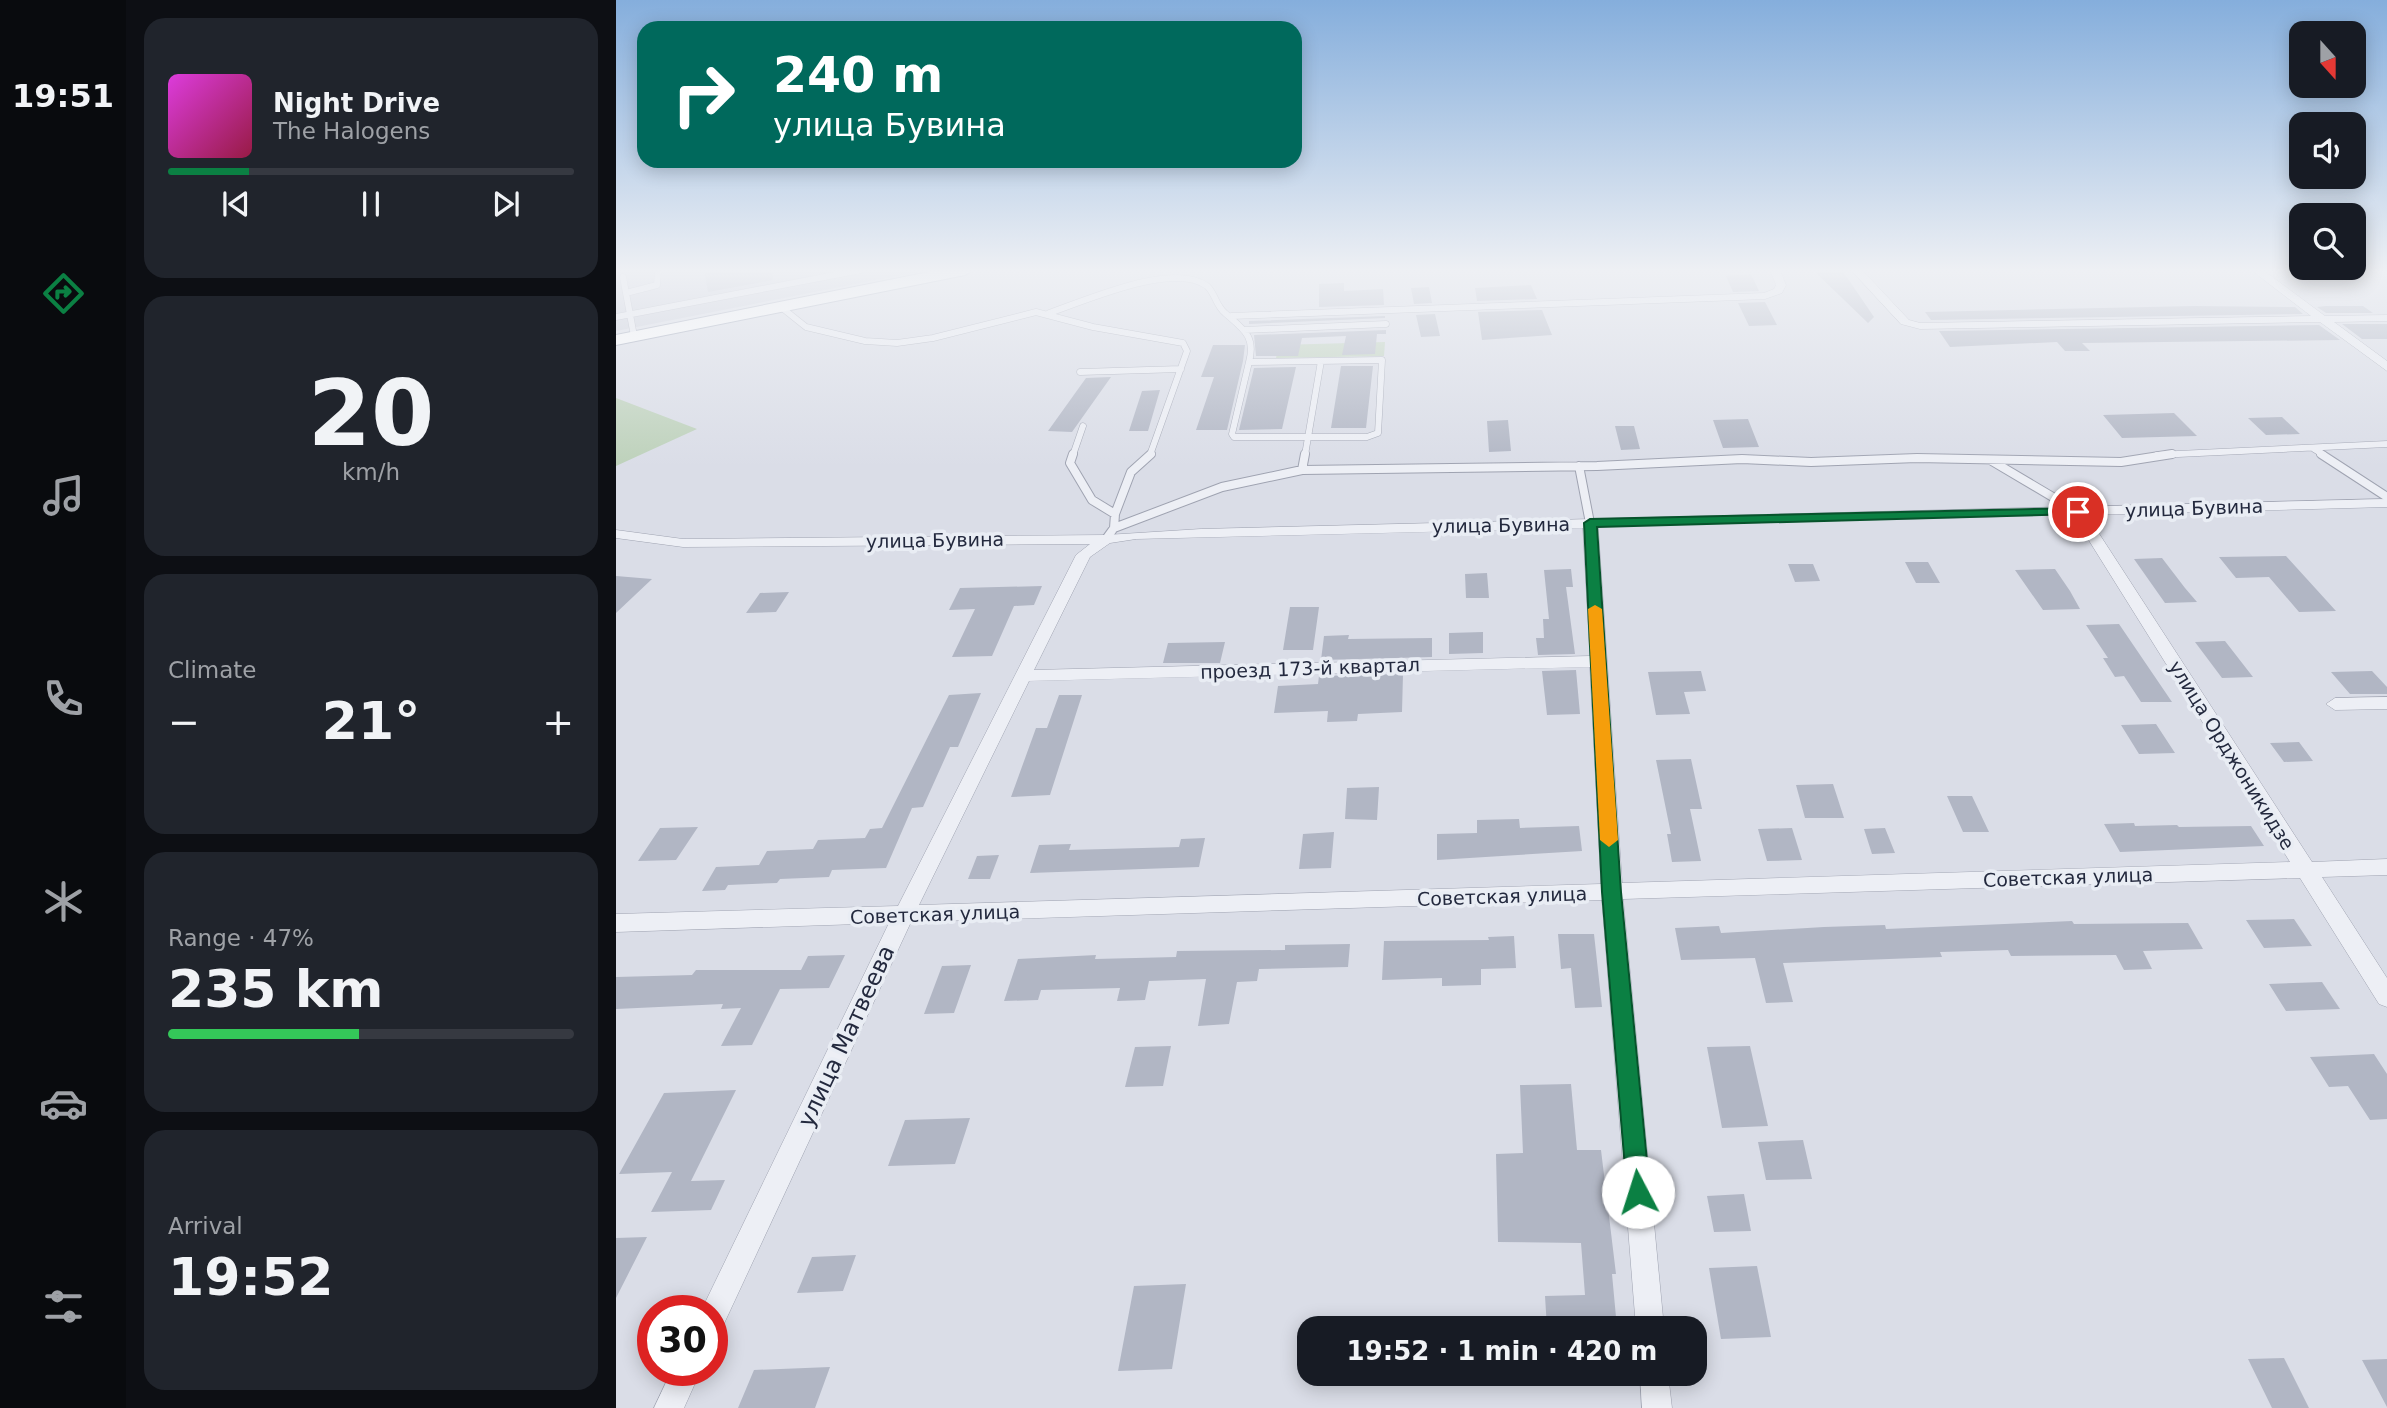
<!DOCTYPE html>
<meta charset="utf-8">
<style>
:root{--surface:#171b24;--page:#20242c;--text:#f1f3f6;--muted:#9ea1a6;--line:#363941;--accent:#0b8043}
body{margin:0;font-family:"DejaVu Sans",sans-serif;background:var(--page);color:var(--text);height:100vh;display:flex;flex-direction:column;font-size:26px;white-space:nowrap}
*{box-sizing:border-box;margin:0}
p{font-size:23px;color:var(--muted)}
.icon{flex:none;width:38px;height:38px;fill:none;stroke:currentColor;stroke-width:2;stroke-linecap:round;stroke-linejoin:round}
.map{position:relative;flex:1;overflow:hidden}
.details{display:flex;flex-direction:column;gap:18px;padding:18px;background:#0d0f14;width:490px}
.details>*{flex:none}
.top-card{position:absolute;left:21px;top:21px;width:665px;height:147px;border-radius:21px;box-shadow:0 4px 18px #0003;background:#00695c;color:#fff;overflow:hidden}
.needle{width:46px;rotate:159deg}
.fabs{position:absolute;left:1673px;top:21px;display:grid;gap:14px}
.fabs a{display:grid;place-items:center;width:77px;height:77px;border-radius:14px;background:var(--surface);box-shadow:0 4px 18px #0003;font-size:35px}
.speed{position:absolute;left:21px;top:1295px;display:flex;gap:14px;font-size:35px;font-weight:700;text-align:center}
.speed>*{display:grid;place-content:center;width:91px;height:91px;border-radius:50%;background:var(--surface);box-shadow:0 4px 18px #0003;line-height:1}
.speed .limit{border:10px solid #d22;background:#fff;color:#111}
.pin{position:absolute;display:grid;place-items:center;width:60px;height:60px;color:#fff;margin:-30px;border:4px solid #fff;border-radius:50%;box-shadow:0 2px 7px #0007}
.me{position:absolute;width:77px;margin:-38px;rotate:355deg;stroke-linejoin:round;filter:drop-shadow(0 0 5px #0008)}
.turn{display:flex;align-items:center;gap:24px;height:147px;padding:0 21px;font-size:32px}
.turn .icon{width:91px;height:91px;stroke-width:2.5}
.turn b{display:block;font-size:49px;line-height:60px}
.big{font-size:52px;font-weight:800;line-height:1.1}
.details .tile{flex:1;display:flex;flex-direction:column;justify-content:center;gap:10px;min-width:0;padding:0 24px;border-radius:21px;background:var(--page)}
.details .dial{align-items:center;gap:0}
.dial b{font-size:91px;line-height:1}
.song{display:flex;align-items:center;gap:21px}
.cover{width:84px;height:84px;border-radius:10px;background:linear-gradient(135deg,hsl(300 70% 55%),hsl(340 70% 35%))}
.played{height:7px;border-radius:4px;background:linear-gradient(90deg,var(--accent) 20%,var(--line) 20%)}
.keys{display:flex;justify-content:space-around;direction:ltr}
.heat{display:flex;justify-content:space-between;align-items:center;font-size:38px;direction:ltr}
.charge{height:10px;border-radius:5px;background:linear-gradient(90deg,#34c759 47%,var(--line) 0)}
.trip{position:absolute;left:681px;top:1316px;width:410px;height:70px;border-radius:21px;background:var(--surface);box-shadow:0 4px 18px #0003;font-weight:800;line-height:70px;text-align:center}
main{display:flex;flex:1;min-height:0}
.tabs{display:flex;flex-direction:column;width:126px;justify-content:space-around;align-items:center;background:#090b0e;color:var(--muted)}
.tabs .icon{width:49px;height:49px}
.tabs .on{color:var(--accent)}
.tabs b{font-size:32px;color:var(--text)}
.map>svg:first-child{display:block}
</style>
<main>
<nav class="tabs">
<b>19:51</b>
<svg class="icon on" aria-label="directions" viewBox="0 0 24 24"><path d="M12 3l9 9-9 9-9-9zM9 14v-3h6M13 9l2 2-2 2"/></svg>
<svg class="icon" aria-label="music" viewBox="0 0 24 24"><path d="M9 18V5l10-2v13"/><circle cx="6" cy="18" r="3"/><circle cx="16" cy="16" r="3"/></svg>
<svg class="icon" aria-label="phone" viewBox="0 0 24 24"><path d="M5 4h4l2 5-3 2q2 4 5 5l2-3 5 2v4C11 20 4 13 5 4z"/></svg>
<svg class="icon" aria-label="climate" viewBox="0 0 24 24"><path d="M12 3v18M4 7l16 10M4 17L20 7"/></svg>
<svg class="icon" aria-label="car" viewBox="0 0 24 24"><path d="M5 17H2v-5l4-1 3-4h7l3 4 3 1v5h-3M9 17h6M6 11h13"/><circle cx="7" cy="17" r="2"/><circle cx="17" cy="17" r="2"/></svg>
<svg class="icon" aria-label="filters" viewBox="0 0 24 24"><path d="M4 7h16M4 17h16"/><circle cx="9" cy="7" r="2"/><circle cx="15" cy="17" r="2"/></svg>
</nav>
<section class="details">
<div class="tile">
<div class="song"><i class="cover"></i><div><b>Night Drive</b><p>The Halogens</p></div></div>
<div class="played"></div>
<div class="keys"><svg class="icon" aria-label="previous" viewBox="0 0 24 24"><path d="M18 5L8 12l10 7zM5 5v14"/></svg><svg class="icon" aria-label="pause" viewBox="0 0 24 24"><path d="M8 5v14M16 5v14"/></svg><svg class="icon" aria-label="next" viewBox="0 0 24 24"><path d="M6 5l10 7-10 7zM19 5v14"/></svg></div>
</div>
<div class="tile dial"><b>20</b><p>km/h</p></div>
<div class="tile"><p>Climate</p>
<div class="heat"><a>−</a><b class="big">21°</b><a>+</a></div>
</div>
<div class="tile"><p>Range · 47%</p><b class="big">235 km</b><div class="charge"></div></div>
<div class="tile"><p>Arrival</p><b class="big">19:52</b></div>
</section>
<div class="map">
<svg width="1771" height="1408" viewBox="0 0 1771 1408">
<rect width="100%" height="100%" fill="#dadde7"/>
<!-- built -->
<path fill="#c8ccd9" d="M0,270H311L0,331Z"/>
<!-- green -->
<path fill="#bdd1ba" d="M769,342L768,356L660,358L663,345Z
M0,398L81,429L0,466Z"/>
<!-- building -->
<path fill="#b1b6c4" d="M88,270H156L157,280L92,292Z
M1197,270H1226L1258,317L1252,323Z
M1135,274L1143,291L1117,292L1110,276Z
M728,283V291L767,289L768,305L703,307V284Z
M915,285L921,299L861,301L859,288Z
M813,287L816,303L798,304L795,288Z
M1149,302L1161,325L1133,326L1122,303Z
M1578,306L1679,307L1687,314L1315,320L1309,312Z
M1710,306H1747L1757,313H1710L1701,307Z
M926,310L936,335L866,340L862,312Z
M819,314L824,336L805,337L800,315Z
M769,316V318L633,324V321Z
M1726,324H1771V339H1746Z
M1703,325L1724,340L1466,343L1474,351H1449L1441,342L1334,347L1323,331Z
M770,330V334H761L759,354L726,355L730,336L686,338L682,356H640L638,335Z
M597,345H629L627,361L611,430H580L598,377H585Z
M725,366H757L750,428H715Z
M680,367L666,429L623,430L638,368Z
M495,377L456,432L432,431L470,378Z
M544,390L532,431H513L526,391Z
M1558,413L1581,436L1506,438L1487,415Z
M1666,417L1684,434L1650,435L1632,418Z
M1132,419L1143,447L1107,448L1097,420Z
M892,420L895,451L873,452L871,421Z
M999,426H1018L1024,449L1005,450Z
M1670,556L1720,611L1683,612L1653,577L1620,578L1603,557Z
M1546,558L1569,588L1581,602L1549,603L1518,559Z
M1289,562H1312L1324,583H1300Z
M1172,564H1197L1204,581L1179,582Z
M955,569L957,587H950L959,654L922,655L920,638H928L927,619H933L928,570Z
M1439,569L1454,591L1464,609L1427,610L1399,570Z
M871,573L873,598H850L849,574Z
M0,576L36,579L0,613Z
M426,586L418,605L398,606L376,656L336,657L359,609L333,610L344,588Z
M173,592L160,612L130,613L144,593Z
M674,607H703L697,650H667Z
M1503,624L1556,702H1525L1508,676L1499,677L1487,658H1492L1470,625Z
M867,632V653L833,654V633Z
M733,635L732,639L816,638V657L705,660L708,636Z
M1609,641L1637,677L1606,678L1579,642Z
M609,642L604,663H547L552,643Z
M960,670L964,714L931,715L926,671Z
M1085,671L1090,691L1068,692L1074,714L1040,715L1032,672Z
M1756,671L1771,687V694H1734L1715,672Z
M787,674L786,712L742,714L741,721L711,722L712,711L658,713L662,686L702,684L703,676Z
M365,693L342,747H334L307,807L296,808L270,868L216,870L213,877L164,879L161,883L112,885L109,890L86,891L100,867L143,865L151,851L197,849L202,840L249,838L254,829L266,828L333,695Z
M443,695H466L434,795L395,797L420,728H431Z
M1540,724L1559,753L1523,754L1505,725Z
M1683,742L1697,761L1668,762L1654,743Z
M1075,759L1086,809H1074L1085,861L1056,862L1051,834H1055L1040,760Z
M1217,784L1228,818H1189L1180,785Z
M763,787L761,820L729,819L731,788Z
M1331,796H1356L1373,832H1347Z
M903,819L904,828L963,826L966,851L821,860V834L861,833V820Z
M1518,823L1519,826L1561,825L1563,827L1635,826L1648,846L1504,852L1488,824Z
M82,827L60,860L22,861L44,828Z
M1176,828L1186,860L1151,861L1142,829Z
M1269,828L1279,853L1256,854L1248,829Z
M718,832L715,868L683,869L687,834Z
M589,838L583,867L414,873L423,845L455,844L453,850L563,847L565,839Z
M383,855L374,879H352L361,856Z
M1678,919L1696,946L1648,948L1630,920Z
M1456,921L1458,924L1572,923L1587,949L1527,951L1536,969L1508,970L1500,955L1395,956L1392,950L1324,952L1326,957L1167,963L1177,1002L1150,1003L1139,958L1065,960L1059,928L1103,926L1105,933L1208,927L1269,925L1270,929Z
M942,934H978L986,1007L959,1008L955,968L945,969Z
M898,936L900,968L865,969V985L826,986V978L766,980L768,941L873,940L872,937Z
M734,944L732,967L643,969L641,981L621,982L613,1024L582,1026L590,979L533,981L529,1000L501,1001L504,988L425,990L422,1000L388,1001L402,959L480,955L479,959L560,957L561,951L669,950V945Z
M229,955L213,988L164,989L136,1045L105,1046L125,1008L105,1009L107,1004L0,1009V977L76,975L80,970H185L192,956Z
M355,965L338,1013L308,1014L326,966Z
M1706,982L1724,1009L1670,1011L1653,984Z
M555,1046L547,1086L509,1087L519,1047Z
M1134,1046L1152,1126L1106,1128L1091,1047Z
M1758,1054L1771,1074V1119L1754,1120L1732,1086L1713,1087L1694,1057Z
M955,1084L961,1150H985L1000,1274H996L1001,1328H931L929,1296L969,1295L965,1243L882,1242L880,1154L907,1153L904,1085Z
M120,1090L75,1181L109,1180L95,1210L35,1212L56,1172L3,1174L48,1093Z
M354,1118L339,1164L272,1166L289,1120Z
M1187,1140L1196,1179L1150,1180L1142,1142Z
M1128,1194L1135,1231L1098,1232L1091,1196Z
M31,1237L0,1298V1238Z
M240,1255L227,1291L181,1293L196,1257Z
M1141,1266L1155,1337L1105,1339L1093,1268Z
M570,1284L556,1369L502,1371L518,1286Z
M1668,1358L1693,1408H1656L1632,1359Z
M1771,1359V1407L1746,1360Z
M214,1367L199,1408H122L138,1370Z"/>
<g fill="none" stroke-linecap="round" stroke-linejoin="round">
<!-- service-far1 casing -->
<g stroke="#9fa3b1" stroke-width="7">
<path id="service-far1" d="M7,277L10,293
M165,307L190,327L249,341L281,343L317,338L420,312L477,327L567,343L571,351L534,455
M433,313C469,301 557,261 591,286C599,293 600,306 609,313C627,329 640,336 633,362
M0,317L245,270
M628,330L770,324
M18,336L10,293L41,285L42,270
M766,360L762,433L751,437H618L616,434L633,362Z
M464,372L565,369
M1698,449L1708,455
M457,455L467,426
M689,455L705,361
M1541,455L1771,444"/>
</g>
<!-- service casing -->
<g stroke="#9fa3b1" stroke-width="10">
<path id="service" d="M457,454L454,463L476,500L499,514
M1705,454L1771,497
M1376,461L1462,512
M963,466L974,523
M686,470L689,454
M498,528L499,514L515,472L535,454
M490,539L498,528L606,487L686,470L981,466L1126,459L1195,462L1301,458L1505,462L1556,454"/>
</g>
<!-- minor casing -->
<g stroke="#9fa3b1" stroke-width="1">
<path id="minor" d="M1154,270H1164L1170,285L1166,293L1149,299L615,319L609,316L615,313L1148,293L1158,289L1160,285Z
M1235,270H1246L1293,320L1304,323L1695,316L1635,270H1647L1709,316L1771,315V321L1718,322L1771,361V371L1704,322L1304,329L1285,324Z
M1771,499V507L1471,515L1696,862L1771,859V875L1706,877L1771,978V1007L1763,1004L1684,878L1007,899L1048,1328H1020L986,900L295,922L106,1328L96,1332V1311H85L273,923L0,932V914L282,906L460,555L474,544L67,547L0,538V530L67,539L490,535L585,529ZM1457,515L1674,862L1006,883L982,527ZM967,528L974,656L418,670L474,557L494,543L520,539ZM974,667L985,884L303,905L413,681Z
M1771,697V709L1719,710L1710,704L1719,698Z
M56,1370H85L68,1408H38Z
M1024,1374H1052L1056,1408H1026Z"/>
</g>
<!-- primary casing -->
<g stroke="#98a0b3" stroke-width="2">
<path id="primary" d="M323,270H357L349,275L0,345V335Z"/>
</g>
<!-- service-far1 -->
<use href="#service-far1" stroke="#edeff5" stroke-width="6"/>
<!-- service -->
<use href="#service" stroke="#edeff5" stroke-width="8"/>
<!-- minor -->
<use href="#minor" fill="#edeff5" fill-rule="evenodd"/>
<!-- primary -->
<use href="#primary" fill="#fff" fill-rule="evenodd"/>
</g>
<!-- sky -->
<linearGradient id="sky" x2="0" y2="1"><stop stop-color="#85aedc"/><stop offset="0.58" stop-color="#eef0f4"/><stop offset="1" stop-color="#eef0f4" stop-opacity="0"/></linearGradient>
<rect width="1771" height="467" fill="url(#sky)"/>
<!-- route -->
<path fill="#0b8043" stroke="#07532c" stroke-width="2" d="M1462,508L1468,512L1466,514L981,527L1005,892L1034,1192L1030,1200L1022,1204L1014,1200L1011,1192L986,892L968,523L974,519Z"/>
<!-- slow -->
<path fill="#f59e0b" d="M979,605L986,609L1002,840L993,847L984,840L972,609Z"/>
<g text-anchor="middle" dominant-baseline="central" stroke-width="7" stroke-linejoin="round" paint-order="stroke">
<!-- street labels -->
<g font-size="19" fill="#23293e" stroke="#e9edf4">
<text transform="translate(1578 508) rotate(-2)">улица Бувина</text>
<text transform="translate(885 525) rotate(-1)">улица Бувина</text>
<text transform="translate(319 540) rotate(-1)">улица Бувина</text>
<text transform="translate(694 668) rotate(-2)">проезд 173-й квартал</text>
<text transform="translate(1616 755) rotate(58)">улица Орджоникидзе</text>
<text transform="translate(1452 877) rotate(-2)">Советская улица</text>
<text transform="translate(886 896) rotate(-2)">Советская улица</text>
<text transform="translate(319 914) rotate(-2)">Советская улица</text>
</g>
<!-- near-street labels -->
<g font-size="23" fill="#23293e" stroke="#e9edf4">
<text transform="translate(230 1036) rotate(-65)">улица Матвеева</text>
</g>
</g>
</svg>
<div class="fabs">
<a><svg class="needle" viewBox="-14 -14 28 28"><path d="M0-13l5 13h-10z" fill="#e53935"/><path d="M0 13l5-13h-10z" fill="#9ea1a6"/></svg></a>
<a><svg class="icon" aria-label="sound" viewBox="0 0 24 24"><path d="M4 9h4l5-4v14l-5-4H4zM17 9q2 3 0 6"/></svg></a>
<a><svg class="icon" aria-label="search" viewBox="0 0 24 24"><circle cx="10" cy="10" r="6"/><path d="M15 15l6 6"/></svg></a>
</div>
<div class="speed"><div class="limit">30</div></div>
<div class="pin" style="left:1462px;top:512px;background:#d93025"><svg class="icon" aria-label="arrive" viewBox="0 0 24 24"><path d="M6 21V4h12l-3 4 3 4H6"/></svg></div>
<svg class="me" style="left:1022px;top:1192px" viewBox="-20 -20 40 40"><circle r="19" fill="#fff"/><path d="M0-13L10 11 0 6-10 11z" fill="#0b8043"/></svg>
<div class="trip">19:52 · 1 min · 420 m</div>
<div class="top-card">
<div class="turn"><svg class="icon" aria-label="right" viewBox="0 0 24 24"><path d="M7 20v-9h11M14 6l5 5-5 5"/></svg><div><b>240 m</b>улица Бувина</div></div>
</div>
</div>
</main>
